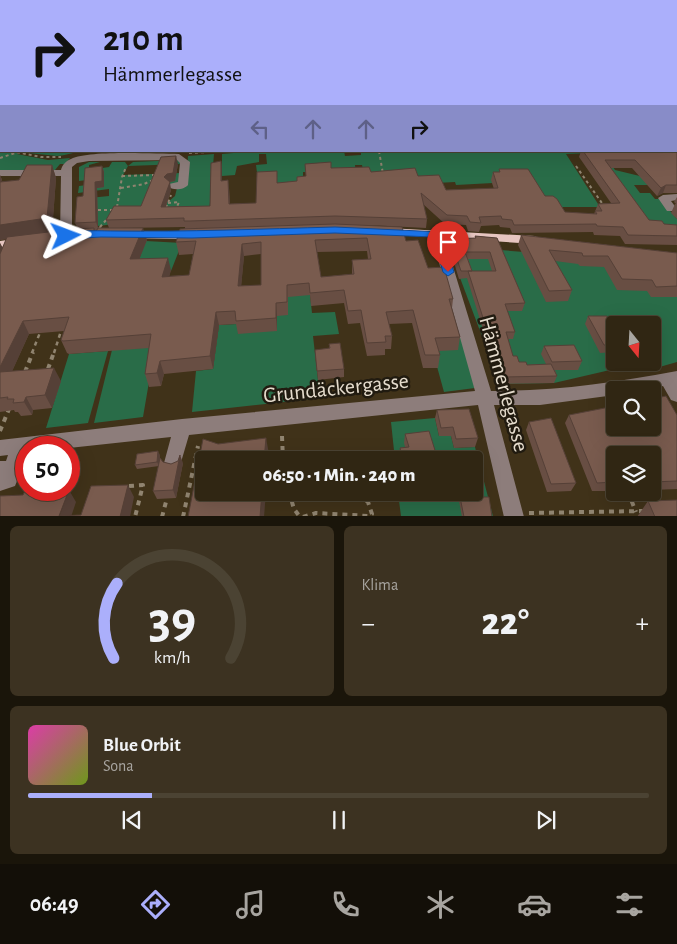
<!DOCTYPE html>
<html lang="de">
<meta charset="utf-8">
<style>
:root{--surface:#302613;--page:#3c3221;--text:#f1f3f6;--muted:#a8a5a0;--line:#4b4333;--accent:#abaffb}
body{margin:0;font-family:"Alegreya Sans",sans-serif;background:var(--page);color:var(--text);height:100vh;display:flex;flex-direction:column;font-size:19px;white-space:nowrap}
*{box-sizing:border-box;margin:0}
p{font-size:16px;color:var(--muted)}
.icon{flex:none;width:28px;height:28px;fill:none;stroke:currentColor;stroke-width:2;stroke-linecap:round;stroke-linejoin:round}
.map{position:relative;height:516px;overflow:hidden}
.drawer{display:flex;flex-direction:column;gap:10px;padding:10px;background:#1a150a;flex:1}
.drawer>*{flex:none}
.top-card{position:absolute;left:0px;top:0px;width:678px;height:152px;box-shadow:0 5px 20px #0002,0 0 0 1px var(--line);background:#abaffb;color:#111;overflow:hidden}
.needle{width:32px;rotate:162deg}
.controls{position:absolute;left:606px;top:316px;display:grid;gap:10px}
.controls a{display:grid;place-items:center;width:55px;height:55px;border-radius:5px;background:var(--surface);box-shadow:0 5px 20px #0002,0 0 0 1px var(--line);font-size:25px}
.speed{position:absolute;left:15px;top:436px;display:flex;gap:10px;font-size:25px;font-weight:700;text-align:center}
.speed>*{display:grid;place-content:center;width:65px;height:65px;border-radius:50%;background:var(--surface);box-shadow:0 5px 20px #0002,0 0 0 1px var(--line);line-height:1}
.speed .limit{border:8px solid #d22;background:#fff;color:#111}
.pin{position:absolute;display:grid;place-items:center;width:42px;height:42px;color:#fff;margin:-51px -21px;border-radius:50% 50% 50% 0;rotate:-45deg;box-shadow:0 0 5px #0007}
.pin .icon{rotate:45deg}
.me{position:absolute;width:55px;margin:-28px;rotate:87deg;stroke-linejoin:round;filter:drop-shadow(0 0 4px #0008)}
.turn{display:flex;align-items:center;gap:18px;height:105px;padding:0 20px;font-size:22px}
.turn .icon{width:65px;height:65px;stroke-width:2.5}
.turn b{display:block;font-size:35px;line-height:42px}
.lanes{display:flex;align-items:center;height:48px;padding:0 20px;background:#0003;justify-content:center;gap:25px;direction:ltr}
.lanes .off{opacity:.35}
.big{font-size:38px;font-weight:800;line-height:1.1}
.drawer .widget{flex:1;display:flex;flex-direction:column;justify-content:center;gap:8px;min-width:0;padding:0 18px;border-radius:8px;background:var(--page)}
.drawer .dial{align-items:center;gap:0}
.dial svg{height:130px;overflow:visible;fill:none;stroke:var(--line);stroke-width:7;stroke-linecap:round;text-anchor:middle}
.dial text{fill:var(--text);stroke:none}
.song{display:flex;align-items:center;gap:15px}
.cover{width:60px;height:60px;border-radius:8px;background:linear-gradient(135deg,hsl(320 70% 55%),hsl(80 70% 35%))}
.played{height:5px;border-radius:2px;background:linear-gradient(90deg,var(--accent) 20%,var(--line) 20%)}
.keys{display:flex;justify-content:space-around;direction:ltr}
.heat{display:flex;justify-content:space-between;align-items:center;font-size:28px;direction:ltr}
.drawer .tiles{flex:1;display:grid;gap:10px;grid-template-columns:1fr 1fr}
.widget:last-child{grid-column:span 2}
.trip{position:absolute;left:195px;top:451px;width:288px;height:50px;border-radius:5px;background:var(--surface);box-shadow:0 5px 20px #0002,0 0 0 1px var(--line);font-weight:800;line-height:50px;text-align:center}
.menu{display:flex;height:80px;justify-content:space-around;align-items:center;background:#130f08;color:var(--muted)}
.menu .icon{width:35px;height:35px}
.menu .current{color:var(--accent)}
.menu b{font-size:22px;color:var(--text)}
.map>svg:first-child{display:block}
</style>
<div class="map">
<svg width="677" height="517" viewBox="0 0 677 517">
<rect width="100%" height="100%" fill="#403219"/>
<!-- green -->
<path fill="#296c48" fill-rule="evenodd" d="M0,139L1,151H78C75,153 61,156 57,156L19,152L17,154L48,160L70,158L65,164H60L55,170L0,171Z
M257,151H349H344L345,156L361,155V151H591L592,153L566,154L600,207H552L493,183L456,185L455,182L417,184L364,175L362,165H355L356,175L303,172V185L277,186V179L258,180L256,165L267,164L266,154H259V162L237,166L235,175L222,176V154Z
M674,151L613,167L615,170L677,185H634L640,193H650L655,199H660L677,219V229H645L604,169Z
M214,154L209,214L97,226V200L79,203V199L109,196V189L78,193L79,186L87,185L104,187V172L88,174L87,180L79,181V167L89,162H100L89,165V170L109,167L112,162H125L128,166L133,162L180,160L182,164L128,166L123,175L180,173L181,175L177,185L155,184L168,202L175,196L177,188L186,184L188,156Z
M146,241L182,243L171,271H155L138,262Z
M448,246L677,264V362L656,368L648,364L623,367L554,383L500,384ZM615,325H652V362H615Z
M445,278L475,388L444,392L417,294Z
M287,292L310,295L312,313L335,312L339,334L313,336L320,398L192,412L196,371L213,369L219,325L237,324L277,331V316Z
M155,347L143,417L94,423L112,350Z
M108,351L88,423L46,428L69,354Z
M435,418L439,436H451L454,448L475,447L493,516H401L398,493L474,492V460H395L391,422Z"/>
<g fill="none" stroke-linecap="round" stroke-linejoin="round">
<!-- path-far3 -->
<path stroke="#908470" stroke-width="1" stroke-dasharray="2 2" stroke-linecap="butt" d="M168,1L173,0"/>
<!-- path-far2 -->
<path stroke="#908470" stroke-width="2" stroke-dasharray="3 3" stroke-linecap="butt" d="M11,151L41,157H61
M379,151L383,174
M189,153L224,151
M0,158L15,153
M576,166L604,206
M122,176L155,175
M121,188L144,184L153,180
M168,203L179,202L176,209
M117,207L122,177L126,167
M166,208L171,195
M98,210H114
M100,227L107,219"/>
<!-- path-far1 -->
<path stroke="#908470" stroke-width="2.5" stroke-dasharray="4 4" stroke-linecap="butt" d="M98,230L102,226
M32,353L41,330
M54,353L61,331"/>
<!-- path -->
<path stroke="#908470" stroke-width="4" stroke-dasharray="5 5" stroke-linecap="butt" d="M48,369L54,352
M25,372L33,352
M0,431L9,409
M282,436L283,460
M322,460C336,450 354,453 370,454L375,460
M129,486L143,485L135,517
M289,492L294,509L300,517
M628,492L636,512
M529,513L643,511
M162,517L167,498
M183,517L198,446
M303,517L316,513L369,516L372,514L368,502L358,495H364L369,492"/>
<!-- minor -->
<path fill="#8d7d7b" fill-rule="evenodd" d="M0,117H1V123H0Z
M179,154L190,162L188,185C184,190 172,191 168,186L169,184L178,182L180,163L177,160L89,161L77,163L72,167V236L66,240L60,236L61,176H0V170H61C62,165 66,161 71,159C90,150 155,154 179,154Z
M677,194V200L671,201L677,209L675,211H667L658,198L663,195Z
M437,230L443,234L491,391C557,391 612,383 677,371V402L671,400L663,386L643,390H615V395L540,405H494L524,517H504L478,405L189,435L179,469L173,471L167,469L164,463L171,437L69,448H26V475L19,476L15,486L0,491V461H6L8,455L0,456V440L182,419L475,391L431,234Z"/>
<!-- major -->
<path fill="#e6c5c0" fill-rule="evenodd" d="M388,228L535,236L541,240L535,244L384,234L382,232L384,230Z
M128,231H193L199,235L193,239L124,238L122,235Z
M21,238L25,239L27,242L25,245L0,249V241Z"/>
</g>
<!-- wall -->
<path fill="#684e43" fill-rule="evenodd" d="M677,148V193H663L657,196L632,168H611L649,220L664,224L677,225V245L625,244L620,236L594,235L593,232L512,233L510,228L500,227L499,225L481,226L479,232L468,231L466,225L445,224L423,204L427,219L426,228L368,225L406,241L453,299L452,308L460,337L458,350L439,351L440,355L438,368H423L412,323L389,324L392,336L391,349H385V355L367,356L360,323L348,324L344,303L311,306L310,295L288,297V315L277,316V331L238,334L236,324L219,325L213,369L164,374L161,386L149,387L145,374L149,348L69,354L67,353L61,340L64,331L29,334L12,371L61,381L52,408L33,410L32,415L21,416L18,412H15L14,410L0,412V243L2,248L7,239L0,240V175L2,180L0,182L19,180L52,165L56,178L52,231L78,229L75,223L83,196L102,166L104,172V187L97,188L98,228H109L106,220L141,206L178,164L175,181L169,182L171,190L166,207L210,206L221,161L222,169V181L229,188L230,204L256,203L277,183L297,181L306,176L331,168L418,176L446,190L494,189L491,180L493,172H499V169L545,196L565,212L594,214L598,204L611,203L579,157L581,151H676ZM185,227V228L176,242L179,255L193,254L189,275L169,276L171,270L139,259L147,240L121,228ZM367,251L368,259L352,260V274L321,277L317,252ZM261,254V285L241,286L244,256Z
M677,197V219L671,213L675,204H676L674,202Z
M521,235L677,253V297H651L647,291L617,290L604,267L580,266L578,264L555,261L572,290L568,301L546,302L518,245Z
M475,236L497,238L525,303L522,311H507L515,332L513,339H508L513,356L519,362L527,365L546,364L541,354L544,346L582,361L578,370H555L557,376L554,383L500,384L467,278L459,279L449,246L450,239L475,238ZM468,259H488L492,271H472Z
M588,316L615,331V352L600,353L585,324Z
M329,344L344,369V377L318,380L315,350L329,349Z
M437,410L478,438L475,447L454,448L451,436H439L435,418Z
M569,415H677V489L652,490V455H615V491H592L565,423Z
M529,422L576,483L571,491L547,492L526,430Z
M405,434L438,460H400L399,456L400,448L405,447L404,443Z
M160,455L159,466L137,469L135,465Z
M163,462L171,464L183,463L176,498L157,499L153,491Z
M460,497L492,517H462L459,501Z
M648,501L677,517H637Z"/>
<!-- shaded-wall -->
<path fill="#554037" d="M176,156L178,164L175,181L169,182L164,177Z
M221,161L222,169V189L221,181Z
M52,165L56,178L52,232L0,240V225Z
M102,166L104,172V187L97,188L98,228L96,222L95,182Z
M0,175L2,180L0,183Z
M228,180L229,188L230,213L229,204Z
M170,182L171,190L163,215L161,207Z
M666,185L663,193L657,196L661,188Z
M143,228L147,240L134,272L130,259Z
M0,243L4,250L0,256Z
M242,244L244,256L240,299L238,286Z
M168,258L171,270L166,290L162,277Z
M276,303L277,316V331L276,318Z
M216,312L219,325L213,369L210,356Z
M23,321L29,334L6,385L0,376V367Z
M160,361L164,374L161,386L157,373Z
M54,368L61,381L52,408L45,395Z
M26,397L33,410L32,415L24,402Z
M266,438L269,454L268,460H264Z
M158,451L160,455L159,466L157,462Z
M180,455L183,463L176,498L173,490Z
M128,485L134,497L130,517H120Z
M69,490L76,502L71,517H59Z
M262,492H266L264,517H260Z"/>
<!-- building -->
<path fill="#795b4e" stroke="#554037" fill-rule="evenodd" d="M328,0H371L372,1H329Z
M0,36H1V47L0,48Z
M0,75H1V108H0Z
M676,148H677V185H666L661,188L635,160H605L649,220L662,221L664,224L677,225V236L628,235L623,227L597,226L596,224L514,225L512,220L502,219L501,216L479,217L481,223L470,222L467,216L447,215L421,193L427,219L335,216L190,221H184V218L106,220L114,206H141L161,157L176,156L173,173L167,174L164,177L170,182L161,207L210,206L211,163L221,161V181L228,180L229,204L256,203L257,172L277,171V183L297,181V177L306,176L305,164L331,162V168L369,167L371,172L415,168L418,176L439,175L446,190L498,188L493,172H500L499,169H528L545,196H553L557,199L565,212L597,214L595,211H602L598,204L620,203L583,151H676Z
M27,165H52L47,218L0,225V182L19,180Z
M102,166V181L95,182L96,222L75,223L77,197L83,196L85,168Z
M335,224L402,227L406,241L418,240L428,268L444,267L453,299H449L460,337L435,338L440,355H425L413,310L386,312L392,336H385L386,342L367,343L361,310L348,311L344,290L310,293L309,283L287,285V302L276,303V318L236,321L235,311L216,312L210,356L160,361L157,373L145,374L151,334L63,341L61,340L69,317L23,321L0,367V254L7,237L73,229L94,228V235L98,228H143L130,259L168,258L162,277L189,275L196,241L176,242L180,229ZM367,238L371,259L352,260L354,274L321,277L315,240ZM261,242V285L238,286L242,244Z
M521,235L677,253V286L656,287L652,280L622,279L608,256H583L582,253L549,250L572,290L549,291Z
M475,236L497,238L525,303L505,304L515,332H506L513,356H517L519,362H526L527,365L551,364L557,376L502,377L468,271H461L450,239L476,238ZM465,252H490L496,271H468H472Z
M588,316H607L615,331V345H604Z
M340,343L344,369L317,371L315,350L330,348L329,344Z
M574,345L582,361L552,362L544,346Z
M54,368L45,395L26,397L24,402L13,403L14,399H7L8,397L0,398V372Z
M666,396L677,415V481L652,482V455H615V482L597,483L569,415L615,406V428H652V399Z
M469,409L478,438L456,439L453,427L441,428L437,410Z
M551,418L576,483L551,484L529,422Z
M429,431L438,460H403L400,448L409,447L405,434Z
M266,438L264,460H204V492H262L260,517H188L203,439L218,444Z
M158,451L157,462L135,465L137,454Z
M180,455L173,490L153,491L160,458L163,462L171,464L178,461Z
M128,485L120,517H0V496L23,495L25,491L69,490L59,516L81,515L91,486Z
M460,497H489L492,517H464Z
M677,500V517H655L648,501Z"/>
<!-- route -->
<path fill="#1a73e8" stroke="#114b97" d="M335,227L441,232L454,272L448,276L443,272L433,237L335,233L192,238L101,237L66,239L60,236C67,229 102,231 113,231C187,232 261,229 335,227Z"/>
<g text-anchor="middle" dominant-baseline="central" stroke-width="5" stroke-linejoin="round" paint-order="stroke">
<!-- near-street labels -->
<g font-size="22" fill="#e5dccd" stroke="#211b10">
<text transform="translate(504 384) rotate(75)">Hämmerlegasse</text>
<text transform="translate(336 388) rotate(-6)">Grundäckergasse</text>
</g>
</g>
</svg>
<div class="controls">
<a><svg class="needle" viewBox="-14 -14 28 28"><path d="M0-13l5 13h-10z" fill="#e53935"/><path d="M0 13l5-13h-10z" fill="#a8a5a0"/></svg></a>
<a><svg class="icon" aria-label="search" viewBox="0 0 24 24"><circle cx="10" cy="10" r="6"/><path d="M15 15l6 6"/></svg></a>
<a><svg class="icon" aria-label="layers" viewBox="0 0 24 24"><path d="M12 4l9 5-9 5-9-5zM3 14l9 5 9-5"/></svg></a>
</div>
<div class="speed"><div class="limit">50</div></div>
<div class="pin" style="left:448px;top:272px;background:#d93025"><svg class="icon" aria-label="arrive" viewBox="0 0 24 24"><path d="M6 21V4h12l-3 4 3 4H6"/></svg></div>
<svg class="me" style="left:66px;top:236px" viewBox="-20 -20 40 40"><path d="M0-17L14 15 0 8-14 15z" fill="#1a73e8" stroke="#fff" stroke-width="4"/></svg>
<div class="trip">06:50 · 1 Min. · 240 m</div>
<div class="top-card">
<div class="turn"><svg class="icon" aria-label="right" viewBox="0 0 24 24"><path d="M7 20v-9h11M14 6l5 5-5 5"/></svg><div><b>210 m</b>Hämmerlegasse</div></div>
<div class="lanes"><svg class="icon off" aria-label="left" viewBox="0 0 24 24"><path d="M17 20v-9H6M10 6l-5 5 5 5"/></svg><svg class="icon off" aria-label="ahead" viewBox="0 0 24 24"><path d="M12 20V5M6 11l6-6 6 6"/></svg><svg class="icon off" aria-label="ahead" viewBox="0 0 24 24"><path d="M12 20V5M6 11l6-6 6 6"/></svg><svg class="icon" aria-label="right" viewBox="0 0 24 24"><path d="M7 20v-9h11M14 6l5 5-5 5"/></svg></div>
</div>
</div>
<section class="drawer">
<div class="tiles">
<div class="widget dial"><svg viewBox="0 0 100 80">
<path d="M14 69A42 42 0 1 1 86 69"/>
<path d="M14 69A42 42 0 0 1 16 23" stroke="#abaffb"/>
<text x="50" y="56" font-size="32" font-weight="700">39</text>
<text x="50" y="72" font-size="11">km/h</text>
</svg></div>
<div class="widget"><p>Klima</p>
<div class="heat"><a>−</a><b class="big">22°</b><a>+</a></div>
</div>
<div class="widget">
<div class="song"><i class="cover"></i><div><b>Blue Orbit</b><p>Sona</p></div></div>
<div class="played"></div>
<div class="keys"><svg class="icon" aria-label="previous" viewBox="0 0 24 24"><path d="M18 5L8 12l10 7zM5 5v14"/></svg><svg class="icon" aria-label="pause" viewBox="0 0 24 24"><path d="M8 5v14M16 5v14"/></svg><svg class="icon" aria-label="next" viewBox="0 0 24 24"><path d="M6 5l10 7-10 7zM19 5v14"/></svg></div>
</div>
</div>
</section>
<nav class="menu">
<b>06:49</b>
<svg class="icon current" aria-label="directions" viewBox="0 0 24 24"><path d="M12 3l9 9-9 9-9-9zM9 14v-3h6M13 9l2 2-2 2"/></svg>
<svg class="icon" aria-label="music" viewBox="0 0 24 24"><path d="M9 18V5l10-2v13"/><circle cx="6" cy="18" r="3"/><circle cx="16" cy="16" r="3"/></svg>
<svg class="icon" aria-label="phone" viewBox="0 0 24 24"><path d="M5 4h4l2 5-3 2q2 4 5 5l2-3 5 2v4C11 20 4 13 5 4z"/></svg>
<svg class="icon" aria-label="climate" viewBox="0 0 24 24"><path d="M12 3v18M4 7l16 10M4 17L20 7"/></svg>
<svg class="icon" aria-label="car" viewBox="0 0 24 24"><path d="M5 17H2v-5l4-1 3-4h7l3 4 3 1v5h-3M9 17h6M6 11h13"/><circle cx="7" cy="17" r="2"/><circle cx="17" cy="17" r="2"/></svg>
<svg class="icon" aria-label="filters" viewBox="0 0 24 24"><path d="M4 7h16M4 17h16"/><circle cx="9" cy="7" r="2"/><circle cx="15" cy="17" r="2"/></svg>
</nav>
